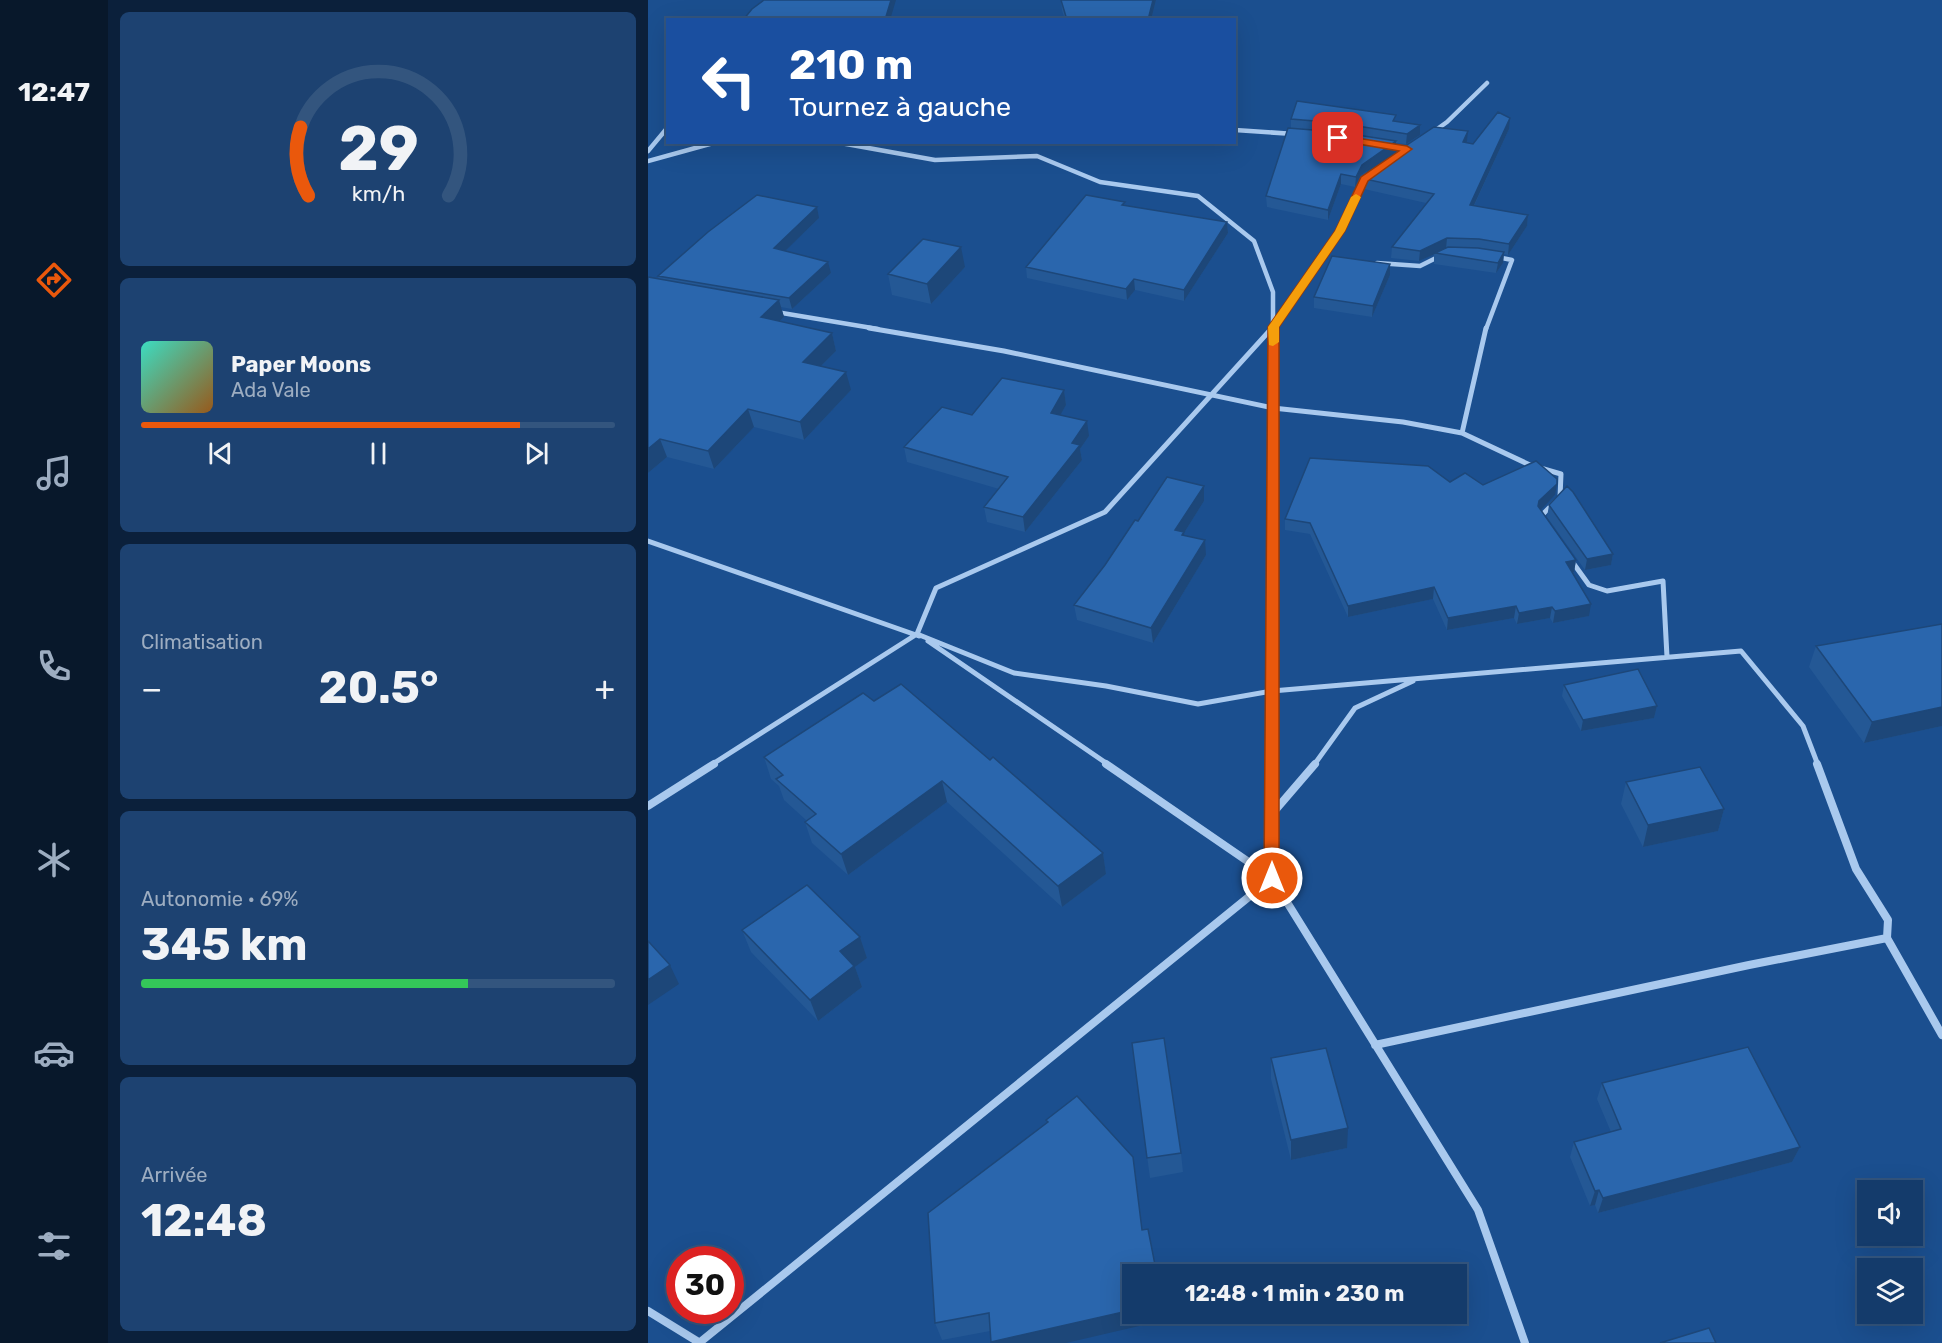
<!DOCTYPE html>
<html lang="fr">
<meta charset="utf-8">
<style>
:root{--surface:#143b6b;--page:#1d4271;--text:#f1f3f6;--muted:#9dadc1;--line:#33557e;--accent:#ea580c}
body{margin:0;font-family:Rubik,sans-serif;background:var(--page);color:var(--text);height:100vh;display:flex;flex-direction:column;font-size:22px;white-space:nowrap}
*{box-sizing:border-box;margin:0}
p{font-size:20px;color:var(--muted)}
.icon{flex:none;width:33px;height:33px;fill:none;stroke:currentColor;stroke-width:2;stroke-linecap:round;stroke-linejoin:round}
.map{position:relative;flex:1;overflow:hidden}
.sheet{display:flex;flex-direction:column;gap:12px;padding:12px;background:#0b203b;width:540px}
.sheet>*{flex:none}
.banner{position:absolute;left:18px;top:18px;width:570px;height:126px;border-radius:0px;box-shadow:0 6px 24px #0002,0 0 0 2px var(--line);background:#1a4fa0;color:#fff;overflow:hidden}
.controls{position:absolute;left:1209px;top:1180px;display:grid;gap:12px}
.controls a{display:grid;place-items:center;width:66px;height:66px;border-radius:0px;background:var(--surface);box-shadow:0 6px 24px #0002,0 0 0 2px var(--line);font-size:30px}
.speed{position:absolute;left:18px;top:1246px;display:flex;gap:12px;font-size:30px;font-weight:700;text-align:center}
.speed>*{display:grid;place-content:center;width:78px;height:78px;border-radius:50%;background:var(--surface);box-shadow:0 6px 24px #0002,0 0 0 2px var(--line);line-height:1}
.speed .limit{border:9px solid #d22;background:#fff;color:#111}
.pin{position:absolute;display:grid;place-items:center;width:51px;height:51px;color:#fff;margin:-26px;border-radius:12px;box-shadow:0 3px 9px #0006}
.me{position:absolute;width:66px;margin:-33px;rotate:0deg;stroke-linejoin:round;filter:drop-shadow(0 0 4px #0008)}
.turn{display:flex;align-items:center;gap:21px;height:126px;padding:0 24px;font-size:27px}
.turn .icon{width:78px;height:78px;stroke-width:2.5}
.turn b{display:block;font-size:42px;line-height:51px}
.big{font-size:45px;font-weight:700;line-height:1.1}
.sheet .card{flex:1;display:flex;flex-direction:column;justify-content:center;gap:9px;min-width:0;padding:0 21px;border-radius:9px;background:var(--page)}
.sheet .dial{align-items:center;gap:0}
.dial svg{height:156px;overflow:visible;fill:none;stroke:var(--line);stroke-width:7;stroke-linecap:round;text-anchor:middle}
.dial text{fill:var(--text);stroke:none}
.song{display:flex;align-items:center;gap:18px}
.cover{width:72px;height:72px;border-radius:9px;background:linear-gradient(135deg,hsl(170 70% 55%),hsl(30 70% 35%))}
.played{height:6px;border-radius:3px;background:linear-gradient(90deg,var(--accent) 80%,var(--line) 80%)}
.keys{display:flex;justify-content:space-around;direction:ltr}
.heat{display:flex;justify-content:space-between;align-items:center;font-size:33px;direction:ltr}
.charge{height:9px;border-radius:4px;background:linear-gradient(90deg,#34c759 69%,var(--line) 0)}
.trip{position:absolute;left:474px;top:1264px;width:345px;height:60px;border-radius:0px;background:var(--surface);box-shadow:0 6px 24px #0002,0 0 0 2px var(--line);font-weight:700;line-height:60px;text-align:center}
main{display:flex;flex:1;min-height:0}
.dock{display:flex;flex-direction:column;width:108px;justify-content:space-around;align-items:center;background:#08182b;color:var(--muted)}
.dock .icon{width:42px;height:42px}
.dock .selected{color:var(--accent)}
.dock b{font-size:27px;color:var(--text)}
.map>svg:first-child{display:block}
</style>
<main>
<nav class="dock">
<b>12:47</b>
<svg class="icon selected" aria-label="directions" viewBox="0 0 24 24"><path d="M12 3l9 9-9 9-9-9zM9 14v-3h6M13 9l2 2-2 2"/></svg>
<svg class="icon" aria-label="music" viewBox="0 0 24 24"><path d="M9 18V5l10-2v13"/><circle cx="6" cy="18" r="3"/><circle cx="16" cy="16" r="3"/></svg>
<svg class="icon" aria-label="phone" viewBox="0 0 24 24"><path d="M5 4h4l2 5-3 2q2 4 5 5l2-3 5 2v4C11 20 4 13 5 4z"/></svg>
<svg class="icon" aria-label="climate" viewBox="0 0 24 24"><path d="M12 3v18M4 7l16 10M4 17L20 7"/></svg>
<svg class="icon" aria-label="car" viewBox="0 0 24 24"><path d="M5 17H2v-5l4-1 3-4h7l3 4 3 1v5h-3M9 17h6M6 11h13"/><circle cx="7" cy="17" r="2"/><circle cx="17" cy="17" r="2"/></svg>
<svg class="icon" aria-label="filters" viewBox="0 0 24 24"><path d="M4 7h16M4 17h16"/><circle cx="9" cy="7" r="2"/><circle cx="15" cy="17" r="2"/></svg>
</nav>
<section class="sheet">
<div class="card dial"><svg viewBox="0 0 100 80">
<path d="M14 69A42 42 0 1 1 86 69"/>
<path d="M14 69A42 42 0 0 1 10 34" stroke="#ea580c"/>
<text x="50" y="56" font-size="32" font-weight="700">29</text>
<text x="50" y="72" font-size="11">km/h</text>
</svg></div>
<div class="card">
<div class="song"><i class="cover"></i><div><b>Paper Moons</b><p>Ada Vale</p></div></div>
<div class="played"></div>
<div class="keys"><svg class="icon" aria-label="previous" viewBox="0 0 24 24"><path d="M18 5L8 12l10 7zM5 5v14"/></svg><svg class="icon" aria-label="pause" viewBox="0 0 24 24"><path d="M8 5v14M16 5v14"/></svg><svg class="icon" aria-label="next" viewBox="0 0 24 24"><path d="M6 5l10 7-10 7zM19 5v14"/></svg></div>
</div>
<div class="card"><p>Climatisation</p>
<div class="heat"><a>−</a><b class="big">20.5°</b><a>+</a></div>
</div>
<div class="card"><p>Autonomie · 69%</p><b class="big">345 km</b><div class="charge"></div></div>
<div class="card"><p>Arrivée</p><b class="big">12:48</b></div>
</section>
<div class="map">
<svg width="1294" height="1343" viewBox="0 0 1294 1343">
<rect width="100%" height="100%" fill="#1b4f8f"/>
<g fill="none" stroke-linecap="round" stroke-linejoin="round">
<!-- minor-far2 -->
<path stroke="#a9c9ee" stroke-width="4.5" d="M587,130L646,134
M785,132L799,122L839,83
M187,142L287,160L389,156L452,182L550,196L606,241L625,292V329
M0,151L20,127
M0,161L69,142
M729,263L772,266L792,256
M128,312L230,329
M623,329L692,231L716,179L722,175
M838,329L864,260L849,257"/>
<!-- minor-far1 -->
<path stroke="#a9c9ee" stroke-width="5" d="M221,328L356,351L625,408L755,422L814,433L882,465L913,474L912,497L893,516L895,519
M814,433L838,328
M0,541L271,636
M923,560L941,585L959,591L1015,581L1019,657
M269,634L366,673L458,686L550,704L624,691L1093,651L1155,726L1170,765
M280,641L461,765
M63,765L269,634L288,588L457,512L624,328
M624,765L625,328
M666,765L707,708L765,681"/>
<!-- minor -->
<path stroke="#a9c9ee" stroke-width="8" d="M458,764L624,878L830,1210L877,1343
M1169,764L1208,869L1240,920L1239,938L1294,1035
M0,806L66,764
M624,814L667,764
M727,1045L1101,965L1239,938
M0,1311L52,1343
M51,1343L624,878V764"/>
</g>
<!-- wall -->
<path fill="#245895" d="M413,0H508L503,20H417L414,10Z
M643,119L747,122L772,135L758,144L748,143V152L713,175L707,187L693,184L680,220L619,207L618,196L643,128Z
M861,129L826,206L880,215L879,226L860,255L856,254L855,263L848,273L786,264V254L771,261L743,258L744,247L778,203L716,189L717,179L819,141L818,143L825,144Z
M477,206L579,222L580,233L536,301L487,290L479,300L379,278L378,267Z
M171,218L137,251L183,273L144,309L133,307L136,317L132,321L184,333L188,351L173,366L203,390L156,440L106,427L66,469L19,457L0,473V277L11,279L10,276Z
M317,267L283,304L244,295L240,274Z
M742,275L724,317L666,308V297Z
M416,390L418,405L412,415L441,436L432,449L434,460L377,532L339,522L336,507L351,489L259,462L256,447L324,415Z
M802,482L907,495L893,510L928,560L926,572H924L941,616L905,623L902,618L869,624L866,618L799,630L785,599L700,617L662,534L637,530V519Z
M556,501L536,533V535L558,555L505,643L429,620L426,605L490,521Z
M901,505L965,554L963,565L937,570L899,517Z
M1294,624V726L1216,743L1161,667L1168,646Z
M916,685L1009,706L1006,718L933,731L914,696Z
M226,701L342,760L455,853L458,874L414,907L299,802L200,875L164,843L157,822L158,820L136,800L131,786L123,779L116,757Z
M978,782L1076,809L1070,831L995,847L973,804Z
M94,930L212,937L219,958L207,967L214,987L170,1021L103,952Z
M484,1043L533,1153L535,1172L502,1178Z
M623,1058L699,1148L643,1160L623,1079Z
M954,1083L1152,1147L1144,1162L950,1213L947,1205L942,1206L922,1157L926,1142L963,1132L949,1099Z
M429,1096L484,1314H516L517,1320L342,1331L294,1340L287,1323L399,1123L398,1120Z"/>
<!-- shaded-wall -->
<path fill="#1d4779" d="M243,0H248L242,20H237Z
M505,0H508L503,20H500Z
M862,118L861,129L821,216L822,205Z
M772,125V135L758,144L759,134Z
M820,131L819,141L814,153L815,142Z
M748,141V152L713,175L707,187L708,177L714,165Z
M693,174V184L680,220V210Z
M169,207L171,218L129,259L126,248Z
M880,215L879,226L860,255L861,244Z
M579,222L580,233L536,301V290Z
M799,238L798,249L771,261L772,251Z
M313,247L317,267L283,304L279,284Z
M856,252L855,263L848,273L850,263Z
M180,262L183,273L144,309L141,298Z
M742,264V275L724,317L725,306Z
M486,279L487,290L479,300L478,289Z
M131,300L136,317L118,334L113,317Z
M184,333L188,351L160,379L155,362Z
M198,372L203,390L156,440L152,422Z
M416,390L418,405L405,428L403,413Z
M100,409L106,427L66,469L60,451Z
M439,421L441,436L432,449L434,460L377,532L375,517L424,443Z
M12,439L19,457L0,473V449Z
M909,484L907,495L890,513L888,517L891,501Z
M556,486V501L536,533L537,547L527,530Z
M557,540L558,555L505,643L503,628Z
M965,554L963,565L937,570L939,559Z
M928,560L926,572L916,574L918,562Z
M786,587L785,599L700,617V606Z
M943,604L941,616L905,623L907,611Z
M868,606L866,618L799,630L800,618Z
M904,607L902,618L869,624L871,613Z
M1009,706L1006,718L933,731L935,720Z
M1294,707V726L1216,743L1224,722Z
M294,781L299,802L200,875L193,854Z
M1076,809L1070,831L995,847L1000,825Z
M455,853L458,874L414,907L410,886Z
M212,937L219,958L207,967L214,987L170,1021L162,1000L192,951Z
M22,965L31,984L0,1005V980Z
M700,1128L699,1148L643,1160V1140Z
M1152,1147L1144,1162L950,1213L955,1198Z
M951,1190L947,1205L942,1206L947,1191Z
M484,1310V1314H516L517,1320L418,1343H344L343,1342Z"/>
<!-- building -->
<path fill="#2a66ad" stroke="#1d4779" stroke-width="1.5" d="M116,0H243L237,20H95L104,9Z
M413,0H505L500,20H419Z
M649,101L748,115L745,121L772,125L759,134L691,123L643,119Z
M850,112L862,118L822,205L880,215L861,244L831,239L799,238L772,251L744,247L786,194L717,179L720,171L786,127L820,131L815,142L825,144Z
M640,128L690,132L748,141L714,165L708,177L693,174L680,210L618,196Z
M109,195L169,207L126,248L180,262L141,298L10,276L60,232Z
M438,195L477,202L474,205L579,222L536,290L486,279L478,289L378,267Z
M275,239L313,247L279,284L240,274Z
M800,247L830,248L856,252L850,263L787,253Z
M684,256L742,264L725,306L666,297Z
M0,277L131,300L113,317L184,333L155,362L198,372L152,422L100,409L60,451L12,439L0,449Z
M354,378L416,390L403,413L439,421L424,443L432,445L375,517L336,507L360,477L256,447L294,407L324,415Z
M662,458L780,466L802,482L817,473L835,485L888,461L909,479V484L891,501L890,506L928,560L918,562L943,604L907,611L904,607L871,613L868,606L800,618L786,587L700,606L662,523L637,519Z
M519,477L556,486L527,530L536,532L534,535L557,540L503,628L426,605L457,565L487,520L490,521Z
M919,486L925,492L965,554L939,559L901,505Z
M1294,624V707L1224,722L1168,646Z
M990,669L1009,706L935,720L916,685Z
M253,684L342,760L345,757L455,853L410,886L294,781L193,854L157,822L168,814L128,779L135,775L116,757L215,693L226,701Z
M1052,767L1076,809L1000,825L978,782Z
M159,885L212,937L192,951L206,966L162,1000L94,930Z
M0,941L22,965L0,980Z
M516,1038L533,1153L499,1158L484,1043Z
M1100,1047L1152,1147L955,1198L951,1190L947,1191L926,1142L973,1129L954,1083Z
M678,1048L700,1128L643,1140L623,1058Z
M429,1096L485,1157L494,1230L500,1229L509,1275H484V1310L343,1342L341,1313L287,1323L280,1213L400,1122L398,1120Z
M1061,1328L1068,1343H1012Z"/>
<!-- route -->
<path fill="#ea580c" stroke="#983908" stroke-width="1.5" d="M690,135L759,146L764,149L720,181L697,231L631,327V878L629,883L624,884L618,883L616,878L620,327L687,231L713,177L751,151L687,140V136Z"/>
<!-- slow -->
<path fill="#f59e0b" d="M708,194L713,197L697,231L631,327V342L625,346L621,345L620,327L687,231L703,197Z"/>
</svg>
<div class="controls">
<a><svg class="icon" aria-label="sound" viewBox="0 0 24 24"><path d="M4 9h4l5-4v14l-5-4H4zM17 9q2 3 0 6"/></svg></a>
<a><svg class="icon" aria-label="layers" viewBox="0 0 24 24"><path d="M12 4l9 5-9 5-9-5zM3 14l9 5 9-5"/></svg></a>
</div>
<div class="speed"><div class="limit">30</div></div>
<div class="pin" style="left:690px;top:138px;background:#d93025"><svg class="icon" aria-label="arrive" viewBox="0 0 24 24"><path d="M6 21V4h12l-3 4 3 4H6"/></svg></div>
<svg class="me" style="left:624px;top:878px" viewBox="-20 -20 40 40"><circle r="17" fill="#ea580c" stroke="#fff" stroke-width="3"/><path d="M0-11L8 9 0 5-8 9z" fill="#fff"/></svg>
<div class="trip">12:48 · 1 min · 230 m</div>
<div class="banner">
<div class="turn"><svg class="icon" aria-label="left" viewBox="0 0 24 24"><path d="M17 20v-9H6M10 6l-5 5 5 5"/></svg><div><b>210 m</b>Tournez à gauche</div></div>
</div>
</div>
</main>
